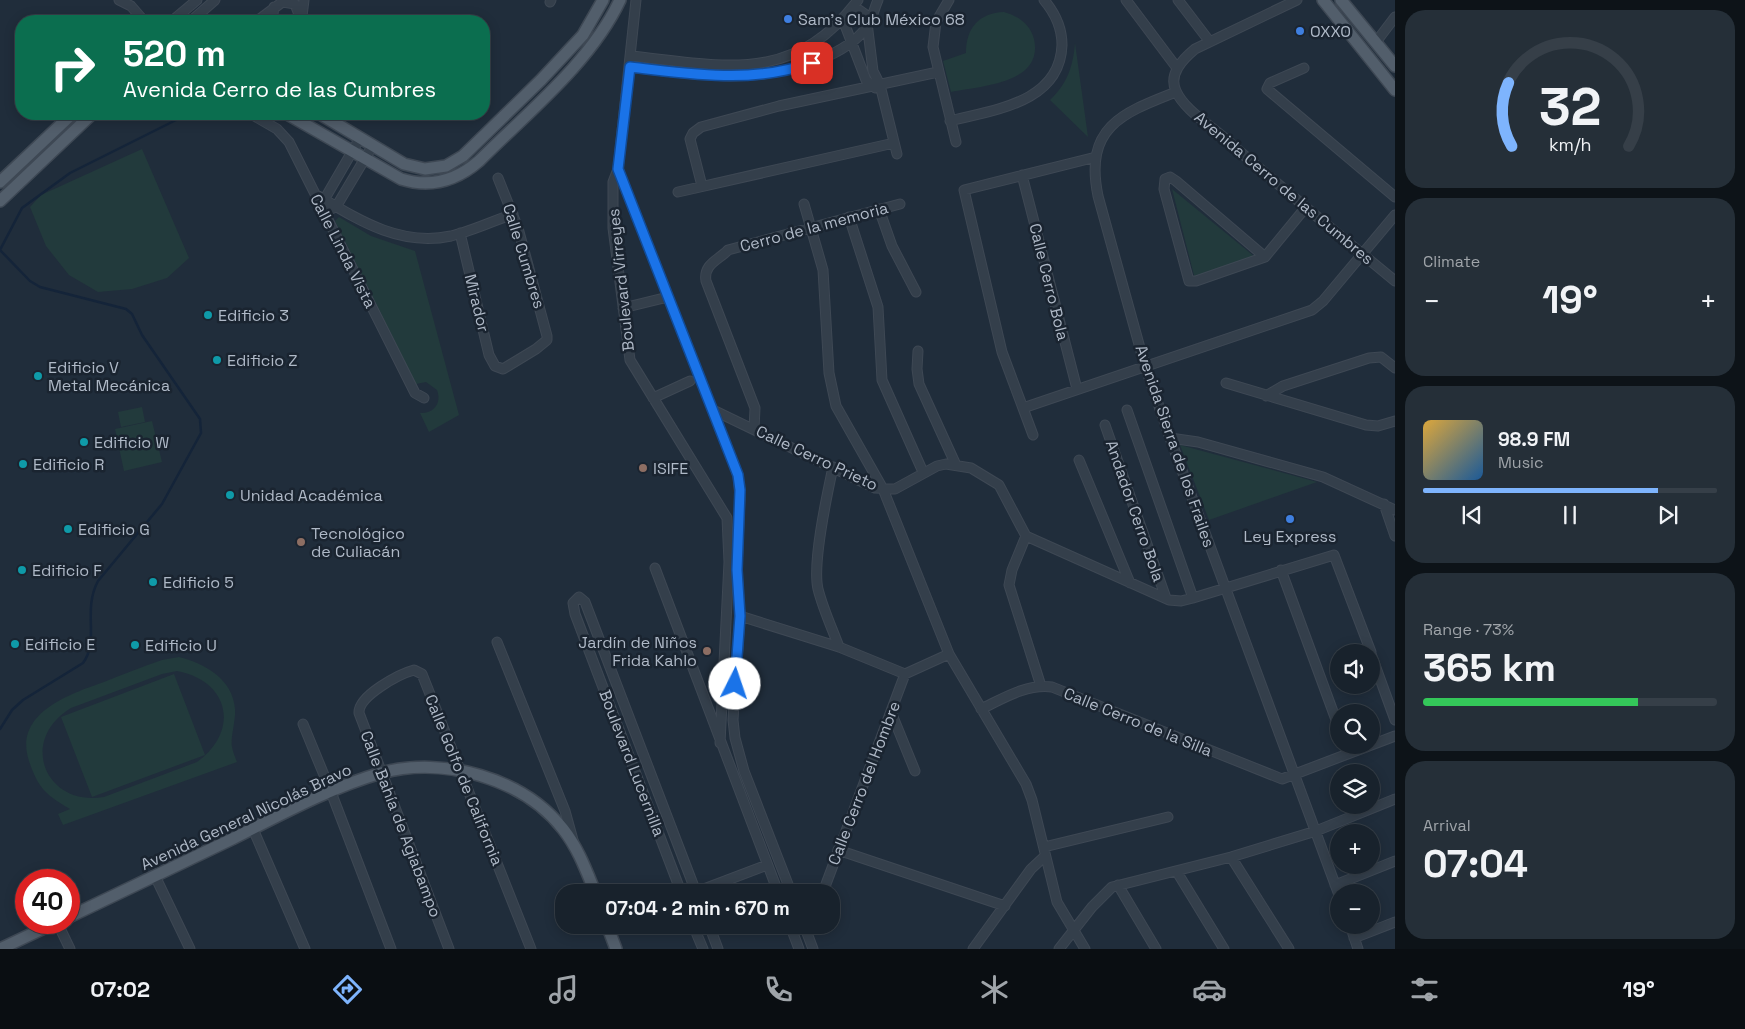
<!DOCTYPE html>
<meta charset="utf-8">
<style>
:root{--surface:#18222c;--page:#252f38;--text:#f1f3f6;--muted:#9fa4a9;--line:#363f48;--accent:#7eb4fd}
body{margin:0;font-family:"Space Grotesk",sans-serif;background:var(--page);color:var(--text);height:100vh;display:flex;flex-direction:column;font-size:19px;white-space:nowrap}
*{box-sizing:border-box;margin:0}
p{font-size:16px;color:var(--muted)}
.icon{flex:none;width:28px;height:28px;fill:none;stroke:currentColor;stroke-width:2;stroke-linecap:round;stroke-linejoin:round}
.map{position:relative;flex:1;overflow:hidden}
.side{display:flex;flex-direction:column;gap:10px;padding:10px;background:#0d1318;width:350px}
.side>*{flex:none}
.guide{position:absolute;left:15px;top:15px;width:475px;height:105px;border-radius:20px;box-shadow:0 2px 12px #0003,0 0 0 1px var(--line);background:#0b6e4f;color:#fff;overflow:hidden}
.buttons{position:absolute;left:1330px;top:644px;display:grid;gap:10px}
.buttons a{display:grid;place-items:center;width:50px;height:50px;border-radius:50%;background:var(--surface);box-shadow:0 2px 12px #0003,0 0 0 1px var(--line);font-size:25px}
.speed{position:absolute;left:15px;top:869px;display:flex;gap:10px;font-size:25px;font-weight:700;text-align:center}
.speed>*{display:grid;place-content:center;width:65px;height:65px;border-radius:50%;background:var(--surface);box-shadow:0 2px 12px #0003,0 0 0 1px var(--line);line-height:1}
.speed .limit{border:8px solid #d22;background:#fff;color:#111}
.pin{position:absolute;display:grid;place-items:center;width:42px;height:42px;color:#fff;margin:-21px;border-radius:10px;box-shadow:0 2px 8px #0006}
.me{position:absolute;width:55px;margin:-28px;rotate:4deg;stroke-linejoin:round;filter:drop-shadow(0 0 4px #0008)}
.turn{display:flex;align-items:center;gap:18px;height:105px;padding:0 25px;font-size:22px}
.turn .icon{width:65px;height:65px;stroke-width:2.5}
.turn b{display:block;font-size:35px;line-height:42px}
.big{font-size:38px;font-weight:700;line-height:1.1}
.side .widget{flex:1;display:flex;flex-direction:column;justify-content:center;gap:8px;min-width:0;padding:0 18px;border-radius:20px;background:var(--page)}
.side .dial{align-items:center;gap:0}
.dial svg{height:130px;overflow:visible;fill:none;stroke:var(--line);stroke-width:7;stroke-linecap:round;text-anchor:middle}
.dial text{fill:var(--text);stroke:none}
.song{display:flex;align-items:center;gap:15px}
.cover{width:60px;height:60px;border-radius:8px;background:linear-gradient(135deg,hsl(40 70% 55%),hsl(210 70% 35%))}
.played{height:5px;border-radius:2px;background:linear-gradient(90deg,var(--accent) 80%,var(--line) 80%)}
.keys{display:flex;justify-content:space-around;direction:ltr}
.heat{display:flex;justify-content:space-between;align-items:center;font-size:28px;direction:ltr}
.charge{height:8px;border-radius:4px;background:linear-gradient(90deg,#34c759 73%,var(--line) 0)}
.trip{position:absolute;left:555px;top:884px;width:285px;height:50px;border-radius:20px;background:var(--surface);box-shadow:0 2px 12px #0003,0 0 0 1px var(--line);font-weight:700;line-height:50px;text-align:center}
.tab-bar{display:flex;height:80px;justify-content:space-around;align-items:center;background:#0a0e12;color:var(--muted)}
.tab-bar .icon{width:35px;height:35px}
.tab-bar .on{color:var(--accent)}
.tab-bar b{font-size:22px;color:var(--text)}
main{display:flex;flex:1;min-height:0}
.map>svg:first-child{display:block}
</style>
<main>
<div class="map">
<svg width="1395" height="949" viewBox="0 0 1395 949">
<rect width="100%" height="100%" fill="#202d3b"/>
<!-- green -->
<path fill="#223a3c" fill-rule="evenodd" d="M1004,12C1018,16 1030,24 1034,39C1044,84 980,86 951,92L943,61L966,53C966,28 979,13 1004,12Z
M1075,43L1088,137L1050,100C1067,84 1073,67 1075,43Z
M142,149L189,258L167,278L132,289L98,292L69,275L46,246L30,207L41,195Z
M1172,189L1255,257L1195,279Z
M339,217L371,236L415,251L459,415L429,432L420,413C434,414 442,403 437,390L426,382L416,384L335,221Z
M142,407L145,422L121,427L118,412Z
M152,421L162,462L124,471L115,429Z
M1180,445L1317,482L1209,520Z
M179,657C204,663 233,679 235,709C236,720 230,739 232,747C233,752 235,757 237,762L63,825L58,814L70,809C46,795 38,788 29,761C13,713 70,694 104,682C123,674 142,667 162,660ZM177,671C230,681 240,731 197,762L104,797C45,807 18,740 71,708L162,674Z
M174,674L205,755L92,797L61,717Z"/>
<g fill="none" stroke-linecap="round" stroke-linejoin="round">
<!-- stream -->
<path stroke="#142439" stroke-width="2.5" d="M0,250L30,281L40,287L126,309L132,314L142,335L200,419L201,433L162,504L98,581C82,611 100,640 83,663L23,700L12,710L0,729
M0,250L22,208L70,173L188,114"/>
<!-- minor casing -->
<g stroke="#3e4854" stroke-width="11">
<path id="minor" d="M119,0L131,6L144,21
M636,0L618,169L738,475L740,498L737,570L740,616L733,720L735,738L744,771L791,892
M949,0L936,22L933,47L956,142
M1126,0L1177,68
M1178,0L1210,42
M1297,0L1195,49C1183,59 1168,74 1176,91C1184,109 1207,123 1222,136C1279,186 1337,233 1395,281
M283,2L295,4L301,20L355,21
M550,2L551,0
M850,12L859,10L866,15L873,71L880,85L897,154
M302,16L304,0
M843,20L866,80L875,88
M144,21H173
M172,21L197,0
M191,21L215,0
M257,21L285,0
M272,21L274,7
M1376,42L1395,17
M631,56C724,66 794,85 858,0
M630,67C694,75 757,85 819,60C836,53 855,43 866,28C872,20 874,9 878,0
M1304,68L1270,83L1267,89L1395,197
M1176,92C1122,113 1084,127 1098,196L1145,366L1170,438L1339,895
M251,114L277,129L289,142L415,393L424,398
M950,121C993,110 1060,103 1062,45C1062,27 1055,13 1044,0
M618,169L613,182V228L630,360L727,518L729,562L720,743
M1022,175L1077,389
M1170,177L1176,181L1265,257L1196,281H1189L1164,189L1165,179Z
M702,186L690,139L693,133L701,127L779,106L938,72
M678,192L894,143
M315,194C357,219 399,247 451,236C472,231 493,221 513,214
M804,204L823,270L829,373L836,406L883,489L949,654L1026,784L1032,800L1057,902L1085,949
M324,206V200L360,138
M331,209L336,207L373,145
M879,209L892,246L916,292
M849,217L878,307L882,380L923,472
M460,233L489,355L495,366L503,369L536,349L547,340V336L518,228L498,178
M1265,257L1306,207
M623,308L668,297
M918,351L917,369L919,384L956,465
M1226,383L1366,425L1378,426L1395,421
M1266,396L1283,386L1369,358L1381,357L1395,368
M653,398L690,381
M1023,408L1312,310L1323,301L1395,215
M713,410L875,488L895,489L937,466L946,464L971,468L999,485L1026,536L1169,600L1181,601L1193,598L1334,555L1371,652
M1127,410L1193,598
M1105,425L1166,598
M754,429L755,408L706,281C703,264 719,260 728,250L900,204
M1033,435L1002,352L964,190L1096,157
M1170,438L1198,442L1323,477L1395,510
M1079,460L1130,583
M833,467C827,495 812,563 818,589C823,609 832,628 839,647
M1384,504L1395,536
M1026,536L1012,570L1009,585L1041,686
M655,568L778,892
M1281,570L1339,728
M740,616L839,647L905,674
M497,642L565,811L573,840
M1371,654L1395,720
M905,674L949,654
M981,709C1004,698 1026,684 1052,687L1282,779L1395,736
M891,712L915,771
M303,724L331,792L391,949
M253,829L305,949
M1044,847L1168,817
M838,850L1005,906
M1231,857L1289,949
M1177,872L1224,949
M155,876L190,949
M1118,885L1156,949
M1335,885L1395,861
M681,892L575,614L573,603L579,597L585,602L696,892
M696,892L767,865
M823,892L905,674
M57,922L70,949
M693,925L703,949
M709,925L718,949
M790,925L799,949
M804,925L813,949
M1350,925L1358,949
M1354,938L1395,922
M449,949L359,713C358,696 399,674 414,670L422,674L531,949
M973,949L1031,869L1045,856
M1059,949L1092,907L1112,887L1231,857L1316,831L1395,799"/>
</g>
<!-- major casing -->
<g stroke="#3e4854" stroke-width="14">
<path id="major" d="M1323,0L1395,90
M1341,0L1395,66
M287,114L401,179C430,188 456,181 479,161C527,113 591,62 620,0
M320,114L404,164L425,169L446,166L463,156L541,80L583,35L603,0
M0,182L72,114
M0,201L92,114
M69,917C124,891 178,865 232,839C280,815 329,788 381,773C443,756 523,778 563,829C578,848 586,870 595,892
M607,925L616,949
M0,949L57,922"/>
</g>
<!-- minor -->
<use href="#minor" stroke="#343f4b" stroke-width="9"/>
<!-- major -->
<use href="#major" stroke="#525e6b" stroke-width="11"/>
</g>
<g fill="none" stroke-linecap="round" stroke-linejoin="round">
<!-- route casing -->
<g stroke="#114b97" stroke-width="12">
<path id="route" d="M735,684L740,616L737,570L740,490L738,475L618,169L630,67C694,74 749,84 812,63"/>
</g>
<!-- route -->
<use href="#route" stroke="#1a73e8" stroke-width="9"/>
</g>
<!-- markers -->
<g fill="#3f7fe0" stroke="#1a2430" stroke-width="2">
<circle cx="788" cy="19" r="5"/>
<circle cx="1300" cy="31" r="5"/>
<circle cx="1290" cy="519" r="5"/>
</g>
<g fill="#0f9aa8" stroke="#1a2430" stroke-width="2">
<circle cx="208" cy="315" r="5"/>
<circle cx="217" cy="360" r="5"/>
<circle cx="38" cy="376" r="5"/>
<circle cx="84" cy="442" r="5"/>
<circle cx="23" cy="464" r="5"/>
<circle cx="230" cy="495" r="5"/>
<circle cx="68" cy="529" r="5"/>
<circle cx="22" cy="570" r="5"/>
<circle cx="153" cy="582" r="5"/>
<circle cx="15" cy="644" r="5"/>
<circle cx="135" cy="645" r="5"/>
</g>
<g fill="#8d6e63" stroke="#1a2430" stroke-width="2">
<circle cx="643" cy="468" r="5"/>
<circle cx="301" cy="542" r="5"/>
<circle cx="707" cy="651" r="5"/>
</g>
<g text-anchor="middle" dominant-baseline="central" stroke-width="5" stroke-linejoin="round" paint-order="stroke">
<!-- poi labels -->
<g font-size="16" fill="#afb9c7" stroke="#1a2430" text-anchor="start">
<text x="798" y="19">Sam's Club México 68</text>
<text x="1310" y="31">OXXO</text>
<text x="218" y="315">Edificio 3</text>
<text x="227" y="360">Edificio Z</text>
<text x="48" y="367">Edificio V<tspan x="48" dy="18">Metal Mecánica</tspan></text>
<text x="94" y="442">Edificio W</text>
<text x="33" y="464">Edificio R</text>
<text x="653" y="468">ISIFE</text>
<text x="240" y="495">Unidad Académica</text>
<text x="78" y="529">Edificio G</text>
<text x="311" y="533">Tecnológico<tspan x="311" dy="18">de Culiacán</tspan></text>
<text x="1290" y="536" text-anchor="middle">Ley Express</text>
<text x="32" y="570">Edificio F</text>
<text x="163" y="582">Edificio 5</text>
<text x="697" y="642" text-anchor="end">Jardín de Niños<tspan x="697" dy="18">Frida Kahlo</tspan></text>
<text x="25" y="644">Edificio E</text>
<text x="145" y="645">Edificio U</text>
</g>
<!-- street labels -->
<g font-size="16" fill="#afb9c7" stroke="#1a2430">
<text transform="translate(1284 188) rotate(40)">Avenida Cerro de las Cumbres</text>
<text transform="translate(814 227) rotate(-15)">Cerro de la memoria</text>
<text transform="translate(343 251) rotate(63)">Calle Linda Vista</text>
<text transform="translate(524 256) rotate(73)">Calle Cumbres</text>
<text transform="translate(621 280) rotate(-96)">Boulevard Virreyes</text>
<text transform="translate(1049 282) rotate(76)">Calle Cerro Bola</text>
<text transform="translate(477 303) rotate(76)">Mirador</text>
<text transform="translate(1175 446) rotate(71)">Avenida Sierra de los Frailes</text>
<text transform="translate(817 458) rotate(25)">Calle Cerro Prieto</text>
<text transform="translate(1135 511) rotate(71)">Andador Cerro Bola</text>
<text transform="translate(1138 722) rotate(22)">Calle Cerro de la Silla</text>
<text transform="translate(632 763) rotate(69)">Boulevard Lucernilla</text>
<text transform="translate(464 780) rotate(68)">Calle Golfo de California</text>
<text transform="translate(864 783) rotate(-69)">Calle Cerro del Hombre</text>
<text transform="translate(246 817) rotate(-25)">Avenida General Nicolás Bravo</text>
<text transform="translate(401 824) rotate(69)">Calle Bahía de Agiabampo</text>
</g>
</g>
</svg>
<div class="buttons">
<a><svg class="icon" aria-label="sound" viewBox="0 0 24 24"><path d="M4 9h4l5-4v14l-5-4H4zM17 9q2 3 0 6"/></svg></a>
<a><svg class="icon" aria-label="search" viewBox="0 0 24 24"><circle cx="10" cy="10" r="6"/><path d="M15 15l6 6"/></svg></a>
<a><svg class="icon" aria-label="layers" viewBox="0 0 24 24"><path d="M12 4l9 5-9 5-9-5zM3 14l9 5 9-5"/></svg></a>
<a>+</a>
<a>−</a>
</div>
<div class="speed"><div class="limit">40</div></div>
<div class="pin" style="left:812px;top:63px;background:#d93025"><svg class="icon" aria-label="arrive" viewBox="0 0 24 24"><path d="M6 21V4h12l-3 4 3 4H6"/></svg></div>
<svg class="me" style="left:735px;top:684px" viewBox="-20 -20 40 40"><circle r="19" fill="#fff"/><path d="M0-13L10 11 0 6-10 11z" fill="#1a73e8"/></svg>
<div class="trip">07:04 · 2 min · 670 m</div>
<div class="guide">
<div class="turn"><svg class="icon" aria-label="right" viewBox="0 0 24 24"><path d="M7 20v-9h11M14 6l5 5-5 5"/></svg><div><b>520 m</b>Avenida Cerro de las Cumbres</div></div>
</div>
</div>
<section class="side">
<div class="widget dial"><svg viewBox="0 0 100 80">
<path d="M14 69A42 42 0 1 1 86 69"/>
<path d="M14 69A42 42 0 0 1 12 30" stroke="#7eb4fd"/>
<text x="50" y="56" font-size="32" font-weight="700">32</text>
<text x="50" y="72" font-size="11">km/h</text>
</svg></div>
<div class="widget"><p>Climate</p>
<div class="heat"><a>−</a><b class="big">19°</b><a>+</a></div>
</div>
<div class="widget">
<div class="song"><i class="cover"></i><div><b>98.9 FM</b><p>Music</p></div></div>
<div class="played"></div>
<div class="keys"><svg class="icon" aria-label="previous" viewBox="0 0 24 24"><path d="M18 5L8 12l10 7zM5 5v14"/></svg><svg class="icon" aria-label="pause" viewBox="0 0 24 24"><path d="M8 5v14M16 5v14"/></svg><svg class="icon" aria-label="next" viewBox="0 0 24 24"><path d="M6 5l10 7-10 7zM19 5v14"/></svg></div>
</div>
<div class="widget"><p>Range · 73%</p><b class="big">365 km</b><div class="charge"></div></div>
<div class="widget"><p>Arrival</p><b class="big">07:04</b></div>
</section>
</main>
<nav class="tab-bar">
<b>07:02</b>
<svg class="icon on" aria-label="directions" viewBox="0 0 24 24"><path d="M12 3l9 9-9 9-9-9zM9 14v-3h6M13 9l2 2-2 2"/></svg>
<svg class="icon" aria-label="music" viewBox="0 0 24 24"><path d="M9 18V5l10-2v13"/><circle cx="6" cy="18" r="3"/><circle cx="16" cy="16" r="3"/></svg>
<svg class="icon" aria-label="phone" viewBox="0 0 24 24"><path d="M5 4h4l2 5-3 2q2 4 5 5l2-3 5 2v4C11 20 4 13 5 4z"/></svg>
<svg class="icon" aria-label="climate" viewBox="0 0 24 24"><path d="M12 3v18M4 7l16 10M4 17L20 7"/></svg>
<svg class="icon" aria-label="car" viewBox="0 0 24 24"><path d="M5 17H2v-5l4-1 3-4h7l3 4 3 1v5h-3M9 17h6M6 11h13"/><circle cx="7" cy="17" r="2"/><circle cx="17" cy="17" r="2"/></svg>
<svg class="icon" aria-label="filters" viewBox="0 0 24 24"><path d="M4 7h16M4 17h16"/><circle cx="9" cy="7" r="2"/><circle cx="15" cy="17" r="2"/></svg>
<b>19°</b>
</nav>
